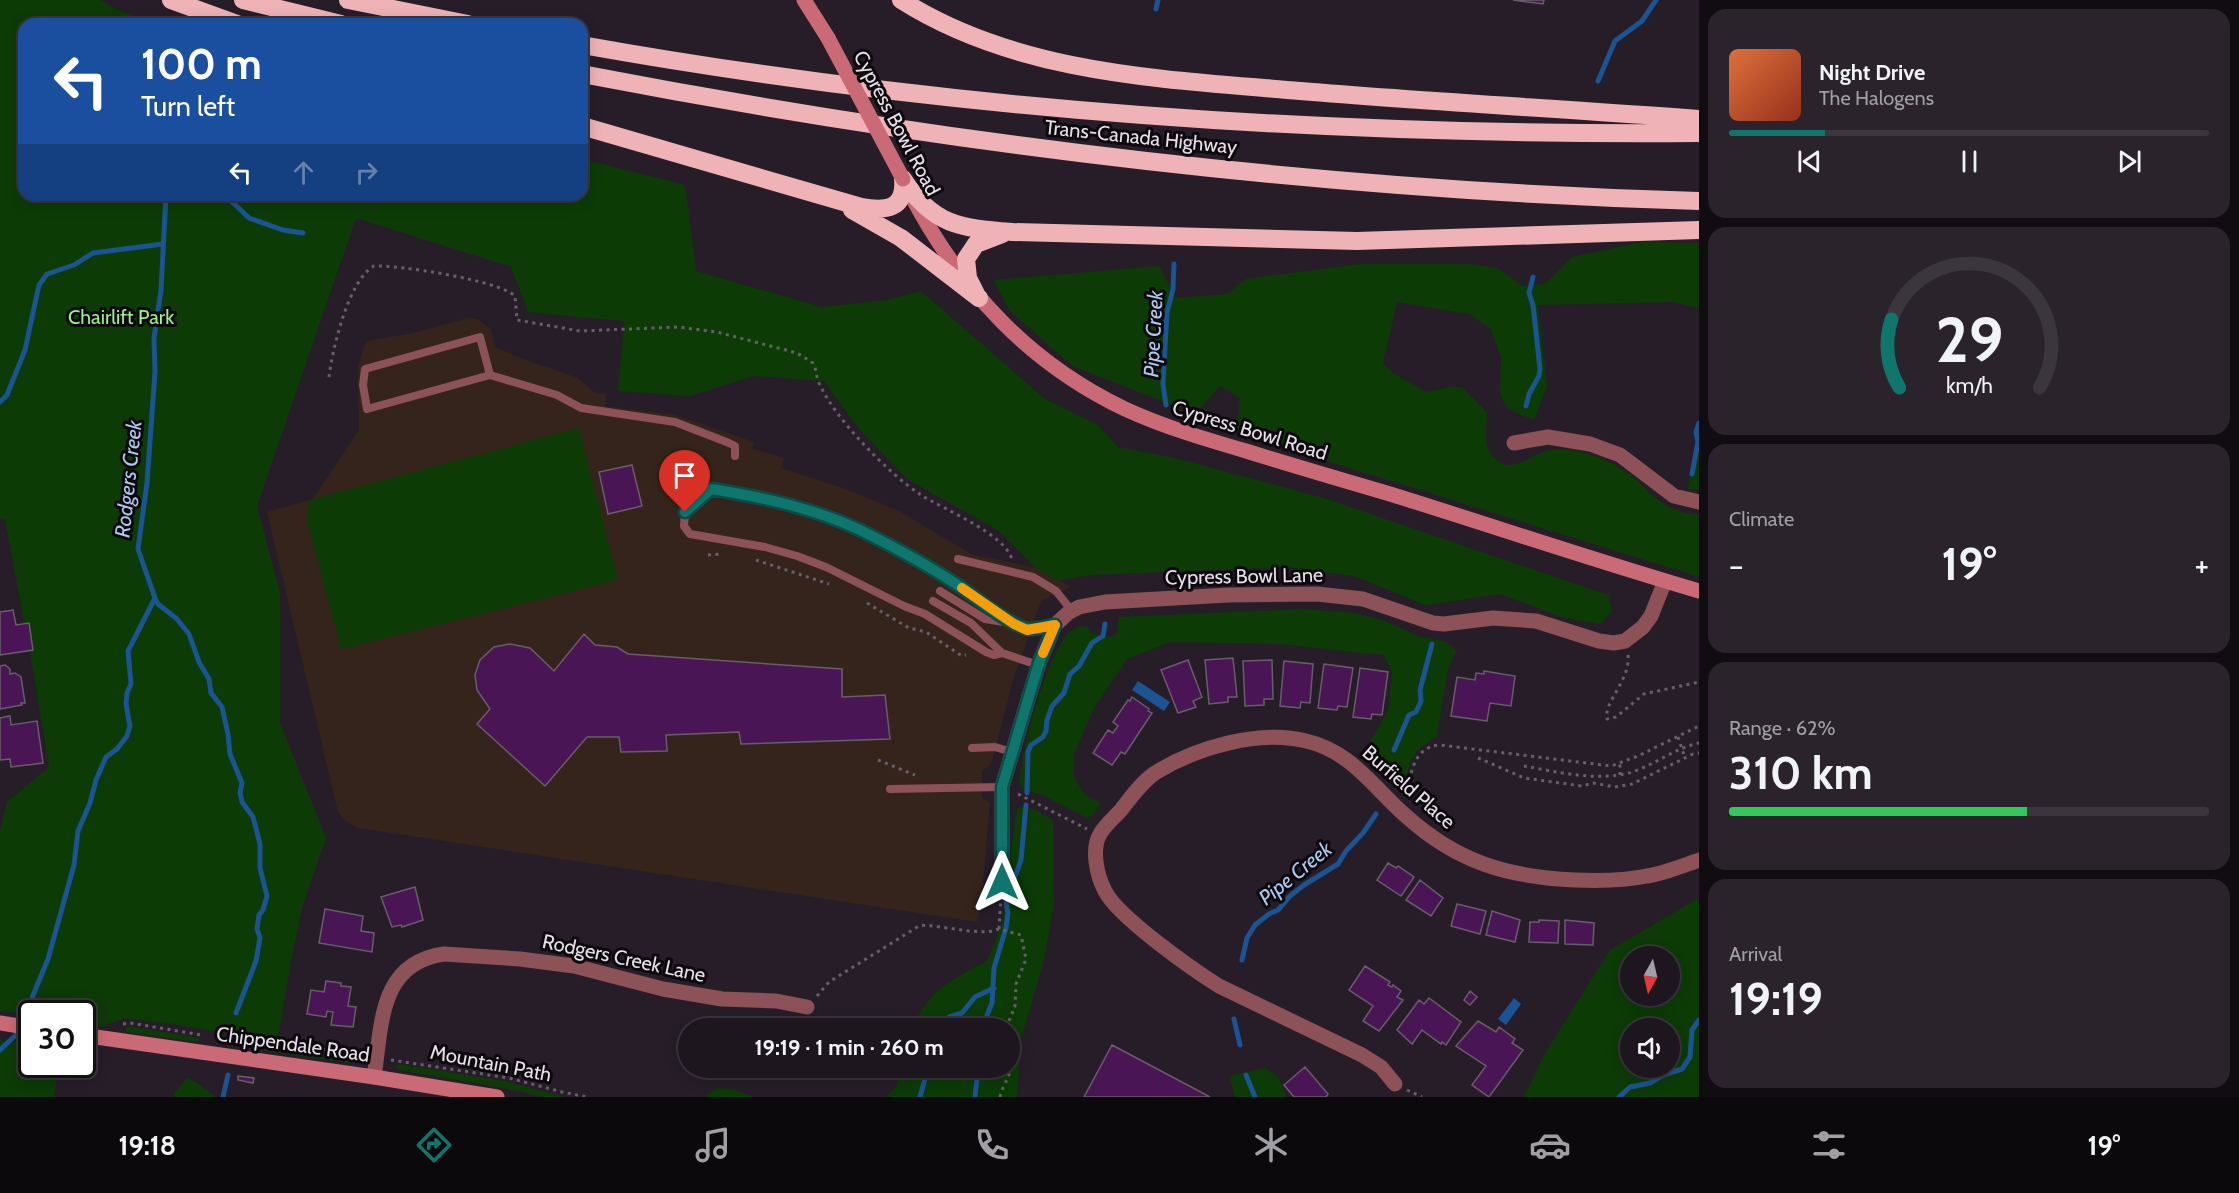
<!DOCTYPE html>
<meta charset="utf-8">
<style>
:root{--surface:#1d161f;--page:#2a232c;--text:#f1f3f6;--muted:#a09fa4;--line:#3b353d;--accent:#0f766e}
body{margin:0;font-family:Cabin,sans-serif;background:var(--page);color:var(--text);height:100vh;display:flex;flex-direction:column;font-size:22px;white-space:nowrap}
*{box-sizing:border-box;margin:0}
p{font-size:20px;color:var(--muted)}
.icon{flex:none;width:33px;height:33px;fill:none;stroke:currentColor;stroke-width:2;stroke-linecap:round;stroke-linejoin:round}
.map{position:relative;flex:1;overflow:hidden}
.sheet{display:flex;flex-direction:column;gap:9px;padding:9px;background:#100c11;width:540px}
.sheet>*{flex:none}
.top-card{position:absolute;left:18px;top:18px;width:570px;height:183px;border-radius:18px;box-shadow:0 3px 15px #0003,0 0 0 2px var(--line);background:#1a4fa0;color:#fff;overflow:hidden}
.needle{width:39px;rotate:188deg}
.fabs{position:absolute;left:1620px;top:946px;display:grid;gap:12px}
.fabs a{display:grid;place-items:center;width:60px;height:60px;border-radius:50%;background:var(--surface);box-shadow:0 3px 15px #0003,0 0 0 2px var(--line);font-size:30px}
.speed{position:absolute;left:18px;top:1000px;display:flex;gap:12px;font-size:30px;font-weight:700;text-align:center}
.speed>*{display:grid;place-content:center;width:78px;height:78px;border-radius:50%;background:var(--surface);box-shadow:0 3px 15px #0003,0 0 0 2px var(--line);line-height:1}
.speed .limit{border:3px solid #111;border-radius:9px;background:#fff;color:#111}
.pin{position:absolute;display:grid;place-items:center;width:51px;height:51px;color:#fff;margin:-62px -26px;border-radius:50% 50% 50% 0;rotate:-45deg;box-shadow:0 0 6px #0007}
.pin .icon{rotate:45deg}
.me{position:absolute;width:66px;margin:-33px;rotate:0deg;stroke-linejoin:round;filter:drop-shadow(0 0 4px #0008)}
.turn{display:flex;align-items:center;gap:21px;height:126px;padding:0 24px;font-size:27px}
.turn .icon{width:78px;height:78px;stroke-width:2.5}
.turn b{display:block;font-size:42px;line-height:51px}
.lanes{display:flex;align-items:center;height:57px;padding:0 24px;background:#0003;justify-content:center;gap:30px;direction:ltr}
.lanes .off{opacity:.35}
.big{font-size:45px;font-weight:700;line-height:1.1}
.sheet .widget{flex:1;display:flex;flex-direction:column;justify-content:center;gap:9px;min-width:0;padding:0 21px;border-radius:18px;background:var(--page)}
.sheet .dial{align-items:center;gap:0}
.dial svg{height:156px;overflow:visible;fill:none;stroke:var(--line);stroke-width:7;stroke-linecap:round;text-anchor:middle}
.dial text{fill:var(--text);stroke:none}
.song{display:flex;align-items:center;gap:18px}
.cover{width:72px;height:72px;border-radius:9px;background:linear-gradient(135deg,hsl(20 70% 55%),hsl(10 70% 35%))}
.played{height:6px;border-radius:3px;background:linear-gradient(90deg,var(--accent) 20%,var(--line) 20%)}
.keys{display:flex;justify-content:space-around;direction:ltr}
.heat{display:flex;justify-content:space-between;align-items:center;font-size:33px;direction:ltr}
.charge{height:9px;border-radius:4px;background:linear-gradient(90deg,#34c759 62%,var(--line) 0)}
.trip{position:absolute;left:678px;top:1018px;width:342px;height:60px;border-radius:30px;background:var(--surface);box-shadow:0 3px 15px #0003,0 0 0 2px var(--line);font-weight:700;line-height:60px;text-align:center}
.menu{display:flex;height:96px;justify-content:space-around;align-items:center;background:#0c090c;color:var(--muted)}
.menu .icon{width:42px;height:42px}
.menu .selected{color:var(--accent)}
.menu b{font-size:27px;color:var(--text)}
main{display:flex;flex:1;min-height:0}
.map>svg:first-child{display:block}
</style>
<main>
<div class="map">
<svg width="1699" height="1097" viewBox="0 0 1699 1097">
<rect width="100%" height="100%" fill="#271d29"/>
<!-- education -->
<path fill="#35241b" d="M468,318L477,319L491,329L495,347L523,359L578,378L594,392L606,394L605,406L675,415L754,442L753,449L784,458L781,468L846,489L899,511L971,554L1036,568L1071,587L1041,601L1014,677L992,761L989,766L982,771V798L990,802L981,907L977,922L358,828L347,822L338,812L267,512L313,499L359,430L358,368L362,351L367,341L409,334Z"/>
<!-- green -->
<path fill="#0c3b06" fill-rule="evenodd" d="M0,0H100L120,11L157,24H24V195H582V159L685,185L696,271L822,307L887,300L921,291L1045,399L1098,425L1118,447L1175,458L1324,498L1608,595L1612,611L1601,624L1564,618L1500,594L1425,605L1354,576L1286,567L1089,575L1058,581L1036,568L998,530L907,479L858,428L824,381L754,376L690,396L618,391L624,321L528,312L511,267L356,218L257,506L280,593V723L326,838L303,905L292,955L278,1038L256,1039L174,1024L125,1018L103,1026L83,1023L82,1014L31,1015L0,1011V831L7,802L49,767L34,675L5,520L0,519Z
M1642,242L1699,243V308L1672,302L1538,305L1547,386L1534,420L1516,413L1507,407L1503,401L1500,392L1501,357L1490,328L1469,314L1397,302L1383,363L1393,373L1426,392L1451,387H1462L1487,412C1487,427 1482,449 1496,460C1516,475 1532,452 1551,450C1563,448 1577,451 1588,454C1603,458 1617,465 1629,474C1642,483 1651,496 1664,504C1675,511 1687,513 1699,515V577L1237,433L1240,398L1220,386L1196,414L1074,367L1009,310L994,280L1159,266L1176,298L1227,294L1246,279L1361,264H1470L1497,268L1523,286L1545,284L1572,257Z
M1699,423V489H1688Z
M579,428L618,580L341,649L307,521L309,502L313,499Z
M1304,609L1354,613L1383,620L1420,637L1444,641L1457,650L1448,668L1437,737C1409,751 1408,767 1404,796L1371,763L1360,759L1388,711L1392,672L1384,655L1280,644L1170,642L1127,659L1094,708L1074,754V777L1085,795L1101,803L1093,815L1087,818L1042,795L1024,790L1019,783C1025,739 1041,674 1065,637C1068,632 1075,629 1080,626L1088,627L1091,633L1110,637L1117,633L1119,617Z
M1018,807L1034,809L1053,820L1054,903L1044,960L1021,1040L1017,1097H886L897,1086L900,1068H1010V1029H912C928,990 952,980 987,961L1003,920L1015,819Z
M1699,898V1097H1524L1544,1055L1610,950ZM1630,957H1670V996H1630ZM1630,1029H1670V1068H1630Z
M128,1026L200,1038L199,1042L124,1032Z
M0,1040L31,1044L32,1065H59L54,1097H0Z
M265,1047H286L362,1060L350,1063L265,1051Z
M398,1064L504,1081L566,1097H543L502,1088L400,1070L395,1067Z
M1265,1068L1278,1077L1287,1097H1235L1230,1079L1233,1075Z
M188,1077L217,1097H174V1093Z
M716,1088L733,1089L754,1097H705Z"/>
<!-- water -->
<path fill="#1a5493" d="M1138,681L1170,702L1164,711L1132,690Z
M1514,998L1521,1004L1506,1025L1498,1019Z"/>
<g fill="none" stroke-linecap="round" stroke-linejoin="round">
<!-- stream -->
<path stroke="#1a5493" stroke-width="5" d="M1156,9L1158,0
M1598,81L1615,41L1642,21L1656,0
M225,195L249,218L283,230L303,233
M0,402L7,395L25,350L39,285L47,274L74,265L93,253L163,244
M1166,405L1163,384L1166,331L1167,313L1173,289L1174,264
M1526,406L1529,394L1539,376L1540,369L1533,305L1529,293L1533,277
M1692,474L1698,442L1696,432L1699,423
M155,598L158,604L177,619L189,634L199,662L209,679L211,693L222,707L228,734L230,754L242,783L240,793L242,802L253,817L260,844V868L267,896L263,910L259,915L257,929L260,938L256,961L236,1013
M1394,750L1409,715L1416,712L1421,701L1420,690L1432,644
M1027,793L1028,752L1031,745L1043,737L1046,731L1047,720L1052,706L1064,693L1070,674L1079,666L1092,643L1103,636L1105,624
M1242,960L1247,938L1255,925L1269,914L1278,910L1290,896L1304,885L1338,864L1346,851L1363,833L1376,814
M1234,1019L1240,1045
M942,1029L949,1017L962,1013L975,997L994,988
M984,1029V1023L992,1003L994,968L1006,928L1008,913L1006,902L1021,860L1026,805
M0,1050L17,1034L48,959L74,865L78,831L90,803L96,780L106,757L117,749L127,736L130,726L126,704L127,693L131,684L128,651L155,598L138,549L147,483L155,372L154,338L161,290L166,195
M1246,1075L1255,1097
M223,1097L228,1075
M920,1097L928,1068
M975,1097L978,1068
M1619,1097L1630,1087L1650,1083L1663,1075L1682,1069L1690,1057L1692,1030L1699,1020"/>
</g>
<!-- building -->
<path fill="#4a1554" stroke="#695d6b" stroke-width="1.5" d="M1513,0H1544L1543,4Z
M632,465L642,506L608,514L599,472Z
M13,610L16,625L29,623L33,650L0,655V612Z
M584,634L595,645L617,647L628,654L842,669V697L885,695L890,739L741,744L739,732L666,735L667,751L621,752L619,737H587L545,786L477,724L490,709L477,690L475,675L480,660L494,647L510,644L530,648L554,671Z
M1233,658L1237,697H1228V702L1209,704L1205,660Z
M1188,660L1202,697L1193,701L1196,707L1178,713L1161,670Z
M1272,660L1273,699H1264V705L1245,706L1243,661Z
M1284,661L1313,664L1310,703L1301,702L1300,708L1280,706Z
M1324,664L1353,668L1347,707L1338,706L1337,710L1318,708Z
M5,665L10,669V674L15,673L21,677L25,703H21L22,705L0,709V666Z
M1360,668L1388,672L1382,715L1372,714L1371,719L1353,717Z
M1484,671L1515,676L1511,706L1490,703L1487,721L1451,716L1457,677L1475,680L1476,673L1484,674Z
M1132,697L1149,709L1148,711L1152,713L1125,754L1121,752L1112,765L1093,753L1108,730L1113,733L1118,726L1113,722L1128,700L1130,701Z
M10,716L11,725L37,721L43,763L11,767L10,759L0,760V718Z
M1388,863L1396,868L1398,866L1414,877L1401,896L1377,880Z
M1420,880L1443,898L1431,916L1406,900Z
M415,887L423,920L402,927L401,925L392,927L381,897Z
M1457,904L1486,911L1480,934L1451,926Z
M325,909L363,916L361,931L374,933L372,952L319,943Z
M1492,911L1520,920L1515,942L1486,935Z
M1539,920L1559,921L1558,943L1529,942L1530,922H1539Z
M1565,920L1594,923L1593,945L1565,944Z
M1365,966L1390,982L1388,985L1392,987L1393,985L1401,991L1397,997L1403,1000L1379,1031L1363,1021L1373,1006L1349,990Z
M326,981L341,983V986L351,987L348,1006L356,1007L353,1027L331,1025L333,1012L327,1011L326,1017L307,1014L311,990L324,992Z
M1470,991L1477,997L1470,1005L1464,1000Z
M1429,998L1461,1022L1446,1045L1442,1042L1441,1044L1422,1030L1412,1044L1397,1030L1419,1000L1424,1004Z
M1478,1021L1496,1032L1499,1027L1515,1039L1512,1043L1523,1050L1489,1097L1472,1085L1486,1066L1456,1046Z
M1112,1045L1210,1097H1084Z
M1305,1067L1328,1094L1326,1097H1294L1284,1085Z
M238,1076L254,1078L253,1083L238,1080Z"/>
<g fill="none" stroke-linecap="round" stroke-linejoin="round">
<!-- path -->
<path stroke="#675f69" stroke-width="3" stroke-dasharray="3 4.5" stroke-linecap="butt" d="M329,377C332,350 349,279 374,266C398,265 498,280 515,296L517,320L580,331L678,327L717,332L797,353L813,363C817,370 816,378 820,385C836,420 889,474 921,495C943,509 1007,535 1012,560
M708,555L723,554
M756,560L829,584
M867,603L909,628L926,632L962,656L966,655
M1628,655C1631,679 1603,703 1607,719L1616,717L1644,694L1699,682
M1678,737L1685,758
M1478,758L1524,778L1582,786L1593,783L1615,787L1632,784L1693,754L1699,753
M878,760L915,775
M1524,766C1558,772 1601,783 1635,771C1657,763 1676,748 1699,743
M1620,775V763
M1018,794L1087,829
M1407,795C1411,773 1413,747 1440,745L1611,766L1638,756L1699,726
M1001,896L999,929L1021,935L1026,959L1016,984L1015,1006L1006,1029
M817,996L829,982L919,926L926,925L969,931L988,932L999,929
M123,1024L130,1023L202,1035
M256,1043H281L362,1055
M391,1060L509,1078L562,1092L587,1097
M1407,1090L1422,1097
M1000,1097C1003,1083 1013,1075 1010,1060"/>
<!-- lane -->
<path stroke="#8d5158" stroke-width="8" d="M490,375L480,337L365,369L363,385L367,409L490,375L557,395L581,408L675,422L729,443L735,446V456
M958,559L1033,577L1056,591L1072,611
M940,591L985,619L1010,623
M933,601L971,623L1002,653L1038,665
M1002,653L994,655L986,652L925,614L904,606L826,567L797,556L765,547L690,534L684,526L685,512L711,489C762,496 813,508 860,530C894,547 927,565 959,586C977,598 1004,621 1024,628C1032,631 1046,626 1055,625
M972,748L995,747L1012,752
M890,789L1002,787"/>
<!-- street -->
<path stroke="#8d5158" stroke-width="15" d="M1514,443L1548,437L1590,444L1620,455L1674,496L1699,502
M1002,882V787L1039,663L1055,625L1068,613L1079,607L1105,602L1228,595L1317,594L1363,599L1433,623L1444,624L1493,618L1536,621L1599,641L1614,643L1625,641L1643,627L1651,616L1665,581
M374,1077C382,1024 379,963 444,954L520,959L574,966L663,989L722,999L776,1001L807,1007
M1395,1084L1381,1067L1362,1055L1219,986C1192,969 1118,917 1105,891C1097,876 1091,849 1100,834C1105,825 1114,818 1121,810C1130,798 1142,782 1155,773C1195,748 1259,729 1306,741C1351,751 1374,788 1406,816C1457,862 1507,877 1575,880C1600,881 1623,881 1647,876C1665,873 1682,866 1699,860"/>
<!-- secondary -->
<path stroke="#ca6a76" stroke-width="15" d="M804,0L828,38
M912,197C962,291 1029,363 1125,409C1164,427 1205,439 1246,451C1294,466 1342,480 1390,494C1493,526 1596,561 1699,591
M0,1023L32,1028
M82,1035L374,1077L497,1097"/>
<!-- highway -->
<path stroke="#efb2b7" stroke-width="18" d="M171,0L237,24
M243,0L341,24
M348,0L468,24
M901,0C1019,75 1165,79 1300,91C1433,102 1566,109 1699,119
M582,45C951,111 1325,136 1699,133
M582,74C950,145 1324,190 1699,201
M582,126L861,207C885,211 906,210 903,179
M903,179C933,226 961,228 1013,232L1357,241L1699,230
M852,210L901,238L979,298
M976,294L968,278L966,259L976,244L1002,234"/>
<!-- secondary-bridge -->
<path stroke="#ca6a76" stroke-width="15" d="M828,38L903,179"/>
</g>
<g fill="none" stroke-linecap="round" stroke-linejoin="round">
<!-- route casing -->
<g stroke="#0a4d48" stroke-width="15">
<path id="route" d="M685,512L711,489C762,497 813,508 860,530C894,547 928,565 959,586C977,598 1004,621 1024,628C1032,631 1046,626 1055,625L1039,663L1002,787V882"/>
</g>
<!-- route -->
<use href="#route" stroke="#0f766e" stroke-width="10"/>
<!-- slow -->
<path stroke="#f59e0b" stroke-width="10" d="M962,588L1014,624L1027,630L1055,625L1043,653"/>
</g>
<g text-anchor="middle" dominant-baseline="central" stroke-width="6" stroke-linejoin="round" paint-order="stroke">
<!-- street labels -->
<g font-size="20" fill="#e6e0e7" stroke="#0d090e">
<text transform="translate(897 123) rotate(62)">Cypress Bowl Road</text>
<text transform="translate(1141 137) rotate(6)">Trans-Canada Highway</text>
<text transform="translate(1250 430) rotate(17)">Cypress Bowl Road</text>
<text transform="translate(1244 576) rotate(-1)">Cypress Bowl Lane</text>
<text transform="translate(1409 787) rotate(41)">Burfield Place</text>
<text transform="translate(624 958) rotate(12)">Rodgers Creek Lane</text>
<text transform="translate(293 1044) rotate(8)">Chippendale Road</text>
<text transform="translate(491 1063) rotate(11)">Mountain Path</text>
</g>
<!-- park labels -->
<g font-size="20" fill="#9cee91" stroke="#0d090e">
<text x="121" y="317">Chairlift Park</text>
</g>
<!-- water labels -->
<g font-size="21" font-style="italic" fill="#accaed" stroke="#0d090e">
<text transform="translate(1153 334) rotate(-87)">Pipe Creek</text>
<text transform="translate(128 479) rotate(-84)">Rodgers Creek</text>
<text transform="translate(1295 873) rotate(-39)">Pipe Creek</text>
</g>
</g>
</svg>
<div class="fabs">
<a><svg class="needle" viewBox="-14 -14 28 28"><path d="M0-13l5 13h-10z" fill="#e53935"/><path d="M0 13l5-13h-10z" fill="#a09fa4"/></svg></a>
<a><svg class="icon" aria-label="sound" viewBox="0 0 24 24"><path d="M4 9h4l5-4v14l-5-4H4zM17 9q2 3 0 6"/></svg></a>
</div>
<div class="speed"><div class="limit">30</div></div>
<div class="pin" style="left:685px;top:512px;background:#d93025"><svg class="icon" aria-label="arrive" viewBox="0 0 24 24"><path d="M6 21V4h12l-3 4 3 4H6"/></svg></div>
<svg class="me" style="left:1002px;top:882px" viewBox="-20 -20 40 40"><path d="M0-17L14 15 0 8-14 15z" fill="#0f766e" stroke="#fff" stroke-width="4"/></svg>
<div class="trip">19:19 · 1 min · 260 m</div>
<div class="top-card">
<div class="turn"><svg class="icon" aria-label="left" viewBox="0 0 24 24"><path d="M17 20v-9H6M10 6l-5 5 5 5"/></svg><div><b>100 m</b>Turn left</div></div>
<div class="lanes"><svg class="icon" aria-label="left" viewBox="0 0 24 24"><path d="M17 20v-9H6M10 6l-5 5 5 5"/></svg><svg class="icon off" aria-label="ahead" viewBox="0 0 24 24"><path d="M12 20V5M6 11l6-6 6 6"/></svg><svg class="icon off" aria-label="right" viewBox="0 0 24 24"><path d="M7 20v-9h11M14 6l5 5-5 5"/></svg></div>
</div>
</div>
<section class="sheet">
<div class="widget">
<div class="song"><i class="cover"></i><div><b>Night Drive</b><p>The Halogens</p></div></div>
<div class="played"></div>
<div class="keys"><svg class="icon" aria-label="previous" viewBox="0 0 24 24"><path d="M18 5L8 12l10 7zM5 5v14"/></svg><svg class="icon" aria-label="pause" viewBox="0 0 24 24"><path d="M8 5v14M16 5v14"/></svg><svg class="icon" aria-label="next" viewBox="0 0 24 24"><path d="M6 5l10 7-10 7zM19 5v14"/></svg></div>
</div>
<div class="widget dial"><svg viewBox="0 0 100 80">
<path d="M14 69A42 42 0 1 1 86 69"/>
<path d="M14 69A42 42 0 0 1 10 34" stroke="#0f766e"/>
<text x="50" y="56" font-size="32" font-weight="700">29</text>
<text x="50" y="72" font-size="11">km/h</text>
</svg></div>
<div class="widget"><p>Climate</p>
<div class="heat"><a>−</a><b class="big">19°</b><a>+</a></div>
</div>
<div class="widget"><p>Range · 62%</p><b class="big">310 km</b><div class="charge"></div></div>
<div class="widget"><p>Arrival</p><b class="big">19:19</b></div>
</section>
</main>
<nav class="menu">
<b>19:18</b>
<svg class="icon selected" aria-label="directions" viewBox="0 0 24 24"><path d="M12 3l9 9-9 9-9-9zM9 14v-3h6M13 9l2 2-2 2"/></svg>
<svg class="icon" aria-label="music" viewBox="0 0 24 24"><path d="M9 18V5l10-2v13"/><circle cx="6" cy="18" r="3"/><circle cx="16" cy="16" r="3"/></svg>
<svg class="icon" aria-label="phone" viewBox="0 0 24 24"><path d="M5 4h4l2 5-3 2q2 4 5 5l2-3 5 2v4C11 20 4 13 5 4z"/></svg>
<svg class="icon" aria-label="climate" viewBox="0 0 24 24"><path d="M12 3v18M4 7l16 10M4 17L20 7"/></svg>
<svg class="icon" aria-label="car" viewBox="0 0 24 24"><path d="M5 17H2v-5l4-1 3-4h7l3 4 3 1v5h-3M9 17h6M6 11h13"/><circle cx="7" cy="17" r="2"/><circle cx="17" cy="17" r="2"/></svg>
<svg class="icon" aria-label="filters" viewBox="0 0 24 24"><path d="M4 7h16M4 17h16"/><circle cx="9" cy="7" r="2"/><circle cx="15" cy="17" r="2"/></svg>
<b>19°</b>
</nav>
